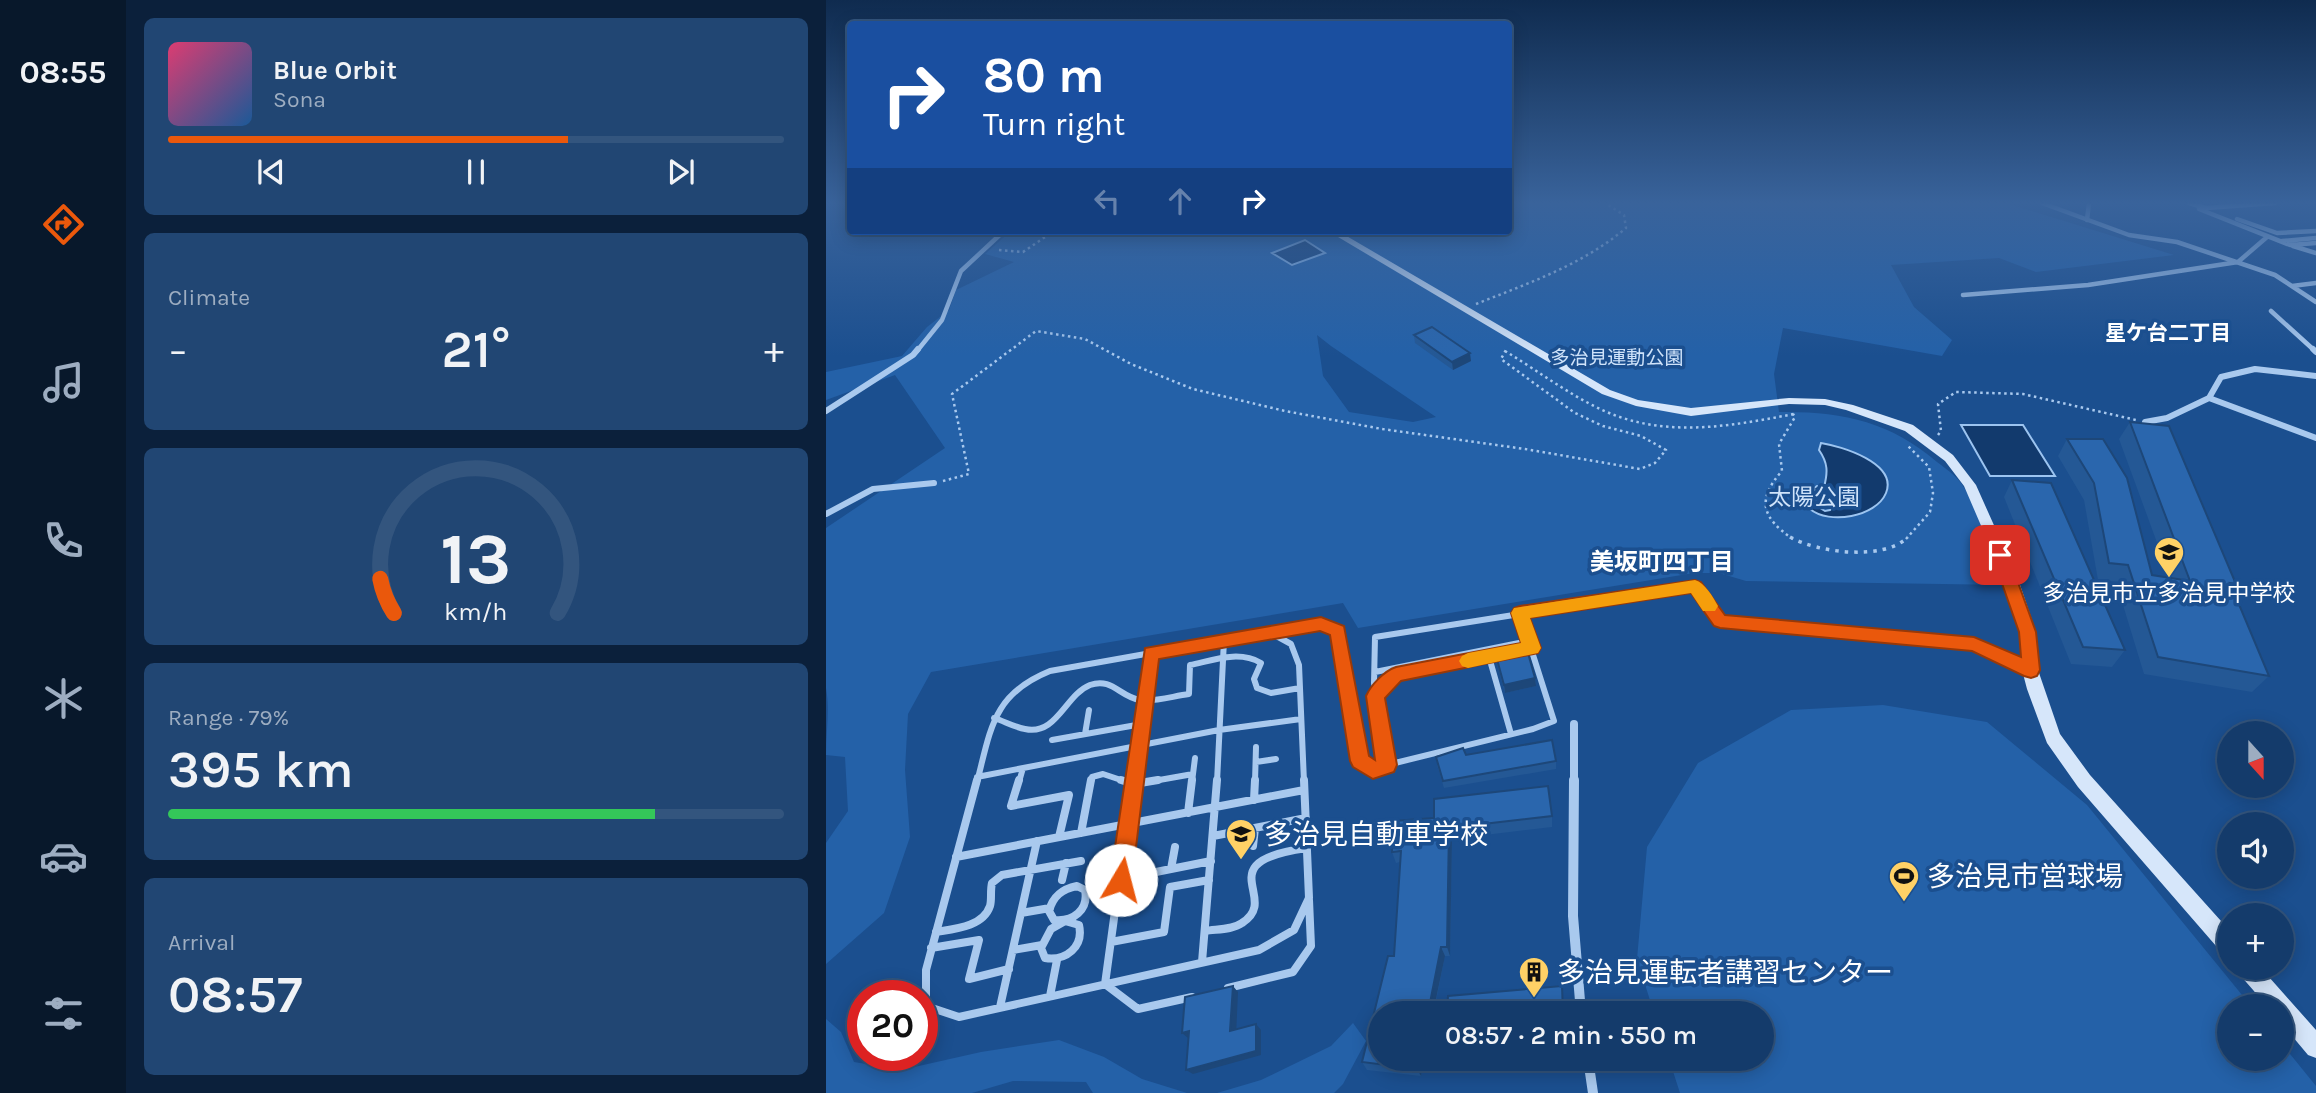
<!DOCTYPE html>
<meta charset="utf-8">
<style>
:root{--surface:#143b6b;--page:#214673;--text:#f1f3f6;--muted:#9dadc1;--line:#33557e;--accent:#ea580c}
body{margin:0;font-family:Karla,"Noto Sans JP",sans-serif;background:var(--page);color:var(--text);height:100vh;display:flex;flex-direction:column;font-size:26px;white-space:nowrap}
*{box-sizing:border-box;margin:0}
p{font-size:23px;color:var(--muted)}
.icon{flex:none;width:38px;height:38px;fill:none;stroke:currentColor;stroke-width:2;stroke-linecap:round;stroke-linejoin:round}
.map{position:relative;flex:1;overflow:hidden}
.panel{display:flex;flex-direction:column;gap:18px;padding:18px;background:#0b203b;width:700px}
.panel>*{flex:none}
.guide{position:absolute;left:21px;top:21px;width:665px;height:214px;border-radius:7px;box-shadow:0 4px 18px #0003,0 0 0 2px var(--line);background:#1a4fa0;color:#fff;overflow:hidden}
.needle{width:46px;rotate:159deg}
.buttons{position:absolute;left:1391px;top:721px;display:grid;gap:14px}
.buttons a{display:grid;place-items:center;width:77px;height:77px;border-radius:50%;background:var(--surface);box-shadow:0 4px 18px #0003,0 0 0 2px var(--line);font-size:35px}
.speed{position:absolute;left:21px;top:980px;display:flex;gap:14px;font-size:35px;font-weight:700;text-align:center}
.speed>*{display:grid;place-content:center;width:91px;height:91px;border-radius:50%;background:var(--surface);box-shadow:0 4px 18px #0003,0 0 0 2px var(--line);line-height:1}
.speed .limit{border:10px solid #d22;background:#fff;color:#111}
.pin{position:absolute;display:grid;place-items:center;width:60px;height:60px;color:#fff;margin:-30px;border-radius:14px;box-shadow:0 4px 10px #0006}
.me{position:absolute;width:77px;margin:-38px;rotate:8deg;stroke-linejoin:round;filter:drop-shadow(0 0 5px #0008)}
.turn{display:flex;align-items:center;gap:24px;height:147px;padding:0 21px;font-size:32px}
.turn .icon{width:91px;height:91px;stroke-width:2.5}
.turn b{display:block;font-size:49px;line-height:60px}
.lanes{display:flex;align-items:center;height:66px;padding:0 21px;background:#0003;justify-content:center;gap:35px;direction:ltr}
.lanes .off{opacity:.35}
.big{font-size:52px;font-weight:600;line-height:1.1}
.panel .widget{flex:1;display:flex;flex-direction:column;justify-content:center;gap:10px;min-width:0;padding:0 24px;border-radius:10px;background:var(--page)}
.panel .dial{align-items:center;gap:0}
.dial svg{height:182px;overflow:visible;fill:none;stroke:var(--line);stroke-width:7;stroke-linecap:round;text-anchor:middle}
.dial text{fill:var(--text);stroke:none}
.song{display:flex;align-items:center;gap:21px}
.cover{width:84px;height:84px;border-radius:10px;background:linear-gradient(135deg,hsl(340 70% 55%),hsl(210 70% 35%))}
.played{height:7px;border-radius:4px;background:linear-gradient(90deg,var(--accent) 65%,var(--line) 65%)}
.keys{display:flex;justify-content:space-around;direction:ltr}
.heat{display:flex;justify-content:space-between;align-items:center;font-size:38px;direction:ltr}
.charge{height:10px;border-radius:5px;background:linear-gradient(90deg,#34c759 79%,var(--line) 0)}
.trip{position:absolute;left:542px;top:1001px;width:406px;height:70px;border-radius:35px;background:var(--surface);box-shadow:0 4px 18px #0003,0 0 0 2px var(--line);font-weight:600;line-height:70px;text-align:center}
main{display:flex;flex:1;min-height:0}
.dock{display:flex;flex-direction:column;width:126px;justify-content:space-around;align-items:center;background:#08182b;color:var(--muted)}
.dock .icon{width:49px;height:49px}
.dock .on{color:var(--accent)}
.dock b{font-size:32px;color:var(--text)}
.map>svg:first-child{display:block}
</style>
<main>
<nav class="dock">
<b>08:55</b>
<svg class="icon on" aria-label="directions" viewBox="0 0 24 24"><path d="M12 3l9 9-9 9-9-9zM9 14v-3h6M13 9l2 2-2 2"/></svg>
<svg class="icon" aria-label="music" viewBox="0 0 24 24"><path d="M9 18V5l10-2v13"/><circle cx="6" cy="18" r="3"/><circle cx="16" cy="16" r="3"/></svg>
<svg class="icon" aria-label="phone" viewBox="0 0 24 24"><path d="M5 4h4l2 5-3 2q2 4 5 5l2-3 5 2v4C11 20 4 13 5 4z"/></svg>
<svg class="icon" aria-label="climate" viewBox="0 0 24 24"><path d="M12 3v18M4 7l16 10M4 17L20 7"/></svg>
<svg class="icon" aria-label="car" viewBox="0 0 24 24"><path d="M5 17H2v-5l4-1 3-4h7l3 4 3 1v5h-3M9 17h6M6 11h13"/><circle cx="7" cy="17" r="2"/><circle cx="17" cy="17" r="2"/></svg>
<svg class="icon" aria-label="filters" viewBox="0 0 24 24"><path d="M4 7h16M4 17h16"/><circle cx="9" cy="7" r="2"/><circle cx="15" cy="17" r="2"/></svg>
</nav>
<section class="panel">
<div class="widget">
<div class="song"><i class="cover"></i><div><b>Blue Orbit</b><p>Sona</p></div></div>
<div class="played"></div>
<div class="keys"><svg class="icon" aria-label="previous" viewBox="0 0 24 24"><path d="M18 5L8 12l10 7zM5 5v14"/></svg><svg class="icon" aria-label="pause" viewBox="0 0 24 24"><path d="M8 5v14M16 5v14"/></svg><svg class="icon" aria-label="next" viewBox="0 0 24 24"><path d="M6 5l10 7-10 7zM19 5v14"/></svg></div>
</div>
<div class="widget"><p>Climate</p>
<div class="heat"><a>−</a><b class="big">21°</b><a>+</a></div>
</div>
<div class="widget dial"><svg viewBox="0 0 100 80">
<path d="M14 69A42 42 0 1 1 86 69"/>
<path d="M14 69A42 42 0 0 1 8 54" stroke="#ea580c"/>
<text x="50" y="56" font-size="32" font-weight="700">13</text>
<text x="50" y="72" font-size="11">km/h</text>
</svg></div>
<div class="widget"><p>Range · 79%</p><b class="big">395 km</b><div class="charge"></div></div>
<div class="widget"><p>Arrival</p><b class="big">08:57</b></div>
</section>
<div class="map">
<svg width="1490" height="1093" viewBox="0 0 1490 1093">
<rect width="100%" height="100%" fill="#1b4f8f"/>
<!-- green -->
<path fill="#2461a8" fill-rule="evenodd" d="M683,203H1180L1348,255L1210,272L1173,258L1065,265L1088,307L1126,340L1116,356L957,328L948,374L953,412C1014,411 1064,421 1111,462C1119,468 1129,475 1135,483C1156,513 1167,551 1181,585L920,581L893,573H868L532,628L517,603L105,672L82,714L79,770L84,837L58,913L0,964V843L22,811L19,757L0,755C0,732 4,710 0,688V528L119,448L69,375L0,400V372L76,356L101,327L123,310L130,290L188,262L159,254L185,231H682ZM491,335L505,346L610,417L587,422L523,412L497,376Z
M1057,705L1161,722L1261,805L1425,1006H1404V1059H1456V1044L1490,1086V1093H854L843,1059H936V1013H828L811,959L821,847L872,763L965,710Z
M0,1019L15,1032L28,1062L75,1070L155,1052L233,1040L278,1057L316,1079L361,1093H267L260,1082L187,1081L146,1093H0Z
M527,1023L540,1041L517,1084L508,1093H391L435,1080L505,1046Z"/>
<!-- water -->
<path fill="#123a6d" stroke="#9cc4f0" stroke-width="2" d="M479,240L499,253L466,265L446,253Z
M1135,425H1197L1229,476H1164Z
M995,443C1015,446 1072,463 1060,493C1050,517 1003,525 984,509L985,497L991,506L999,511L1004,510L1009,504L987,489L991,486L998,487C1002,472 1002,463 993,450Z"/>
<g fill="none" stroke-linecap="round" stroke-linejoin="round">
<!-- path-far1 -->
<path stroke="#a9c9ee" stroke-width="2.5" stroke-dasharray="2.5 3.5" stroke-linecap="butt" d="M173,250L197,252L228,231
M650,304C703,283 756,265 800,228L798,215L779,203
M679,351C714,372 754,403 791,416C849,437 910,425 968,414
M1112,435L1115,431L1112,404L1130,392L1197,394L1310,420
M117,481L143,474L126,394L210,331L259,339L305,364L367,389L459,411L556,429L699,449L814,469L829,463L840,450L815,436L777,426L749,413L675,359L681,348
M967,539C936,518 930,500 956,471L953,444L969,417L967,414
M1080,539L1104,512L1107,493L1103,467L1081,445"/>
<!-- path -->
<path stroke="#a9c9ee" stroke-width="3.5" stroke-dasharray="3.5 6" stroke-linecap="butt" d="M964,537C992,553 1058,561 1082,537"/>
<!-- lane-far1 -->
<path stroke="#a9c9ee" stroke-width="6" d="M694,614L728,721L707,729L561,765L548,683L549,637Z
M694,614L869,586L894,622L1148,644L1202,669
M443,632L495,624L512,631L534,761L547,770L561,765
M663,657L685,734
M549,672L703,641
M549,696L570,674L675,654
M168,718C178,721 188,727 199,729C231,736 239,695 264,685C286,677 294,697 314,700C330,702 347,696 363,694L364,665C388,660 413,650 435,663L428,679L431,688L445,693L474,688
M259,734L263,710
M226,740L316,724
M430,762L450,759
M151,777L393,730L475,719
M151,782C165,728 167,694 224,671L443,632L465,644L473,665L478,782
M193,782L197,768
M265,782L266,777L277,774L301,782
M307,782L325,653
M322,782L367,774
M366,782L369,758
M391,782L398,640
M429,782L430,747"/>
<!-- lane -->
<path stroke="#a9c9ee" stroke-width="8" d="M151,780L100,970V1006L133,1017L433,950L468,930L483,898L478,780
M193,780L185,806L243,795L233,837
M295,780L308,784L332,780
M307,780L279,984L312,1009L366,997
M428,800L429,780
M362,813L366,780
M255,833L265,780
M387,836L480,818
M427,846L429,828
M130,857L478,790
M345,869L349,847
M295,879L385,861
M236,880L240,863
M251,886L259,890C263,910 247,922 228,920L223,911C227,896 236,889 251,886Z
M195,913L224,908
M239,921L253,925C258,947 240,961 219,958L215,948L225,929Z
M379,931C391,929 406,930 416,923C456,898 380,862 481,848
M110,932C128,929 157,927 164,906C166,899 164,891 166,883L176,875L255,861
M285,942L338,932L344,887L383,880
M105,948L153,940L143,979L183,969
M187,950L216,945
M376,962L391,780
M402,988L467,972L485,946L483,900
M224,996L231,960
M174,1007L211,841"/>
<!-- street-far3 -->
<path stroke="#a9c9ee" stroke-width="4.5" d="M1216,203L1303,235L1351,242L1449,275L1490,302
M1363,203L1380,208L1449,203
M1373,206V209L1464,245L1490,243
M1411,219L1451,233L1490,231
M1261,220L1263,203
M1456,241L1490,238
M1467,246L1490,253
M1466,286L1490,283
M1137,295L1262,285L1412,262L1441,237
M1445,311L1489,351
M91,351L116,320L135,271L178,231"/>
<!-- street-far2 -->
<path stroke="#a9c9ee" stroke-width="6" d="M1487,349L1490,352
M1490,376L1429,369L1395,377L1383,398L1490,438
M0,411L87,355L92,349
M1317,431L1319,422L1341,418L1383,398
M0,514L47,489L108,483"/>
<!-- street-far1 -->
<path stroke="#a9c9ee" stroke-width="8" d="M748,782V724"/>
<!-- street -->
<path stroke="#a9c9ee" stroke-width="10" d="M748,780L747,916L755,1013
M762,1059L767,1093"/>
<!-- secondary -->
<path fill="#d6e6fa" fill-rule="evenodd" d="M502,231H512L784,390L812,400L865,408L963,398L999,399L1027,405L1087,425L1127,455L1150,485L1192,579L1210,632L1212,670L1234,734L1264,775L1404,931V957L1397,954L1252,787L1221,743L1201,689L1196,670L1194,632L1178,579L1138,486L1119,461L1079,431L1020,410L999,405L963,404L865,416L810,406L776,394Z
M1411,968H1435L1490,1030V1058L1482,1055L1456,1024V1006H1441L1414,975Z"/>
</g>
<!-- wall -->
<path fill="#245895" d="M588,335L645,361L627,370L589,343Z
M1304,422L1410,584L1406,588L1443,676L1426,692L1318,674L1290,582L1272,580L1258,500L1232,456L1241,439L1326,575L1344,578L1293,439Z
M1186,480L1299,650L1286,667L1245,664L1178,497Z
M669,652L709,678L710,686L679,693L670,661Z
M640,755L730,761V769L618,788L611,765Z
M726,816V827L626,839L624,956H619L595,1076L541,1070L536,1062L568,956L574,862L570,863L566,852L568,821Z
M622,1059H667L624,1063Z"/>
<!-- shaded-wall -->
<path fill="#1d4779" d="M644,353L645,361L627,370L626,362Z
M709,678L710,686L679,693L678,685Z
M623,828L626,839L624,956L621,947Z
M615,947L619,956L607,1013H602Z
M407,986L412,992L410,1036L404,1031Z
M430,1024L435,1030V1055L367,1074L360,1070Z
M363,1031L362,1038L356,1033Z
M593,1059H598L595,1076L591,1069Z"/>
<!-- building -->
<path fill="#2a66ad" stroke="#1d4779" stroke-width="2" d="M606,327L644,353L626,362L588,335Z
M1304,422L1343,426L1410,584L1404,583L1443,676L1332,657L1302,565L1283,563L1268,483L1241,439H1277L1301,478L1326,575L1364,581Z
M1186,480L1225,483L1299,650L1257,647Z
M700,646L709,678L678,685L669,652Z
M726,740L730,761L617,781L610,757L637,748L640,755Z
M722,786L726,816L623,828L621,947H615L602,1013H555V1059H593L591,1069L536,1062L562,956H568L575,851L566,852L568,821L608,818V799Z
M407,986L404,1031L430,1024V1051L360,1070L363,1031L356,1033L359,997Z
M736,986L737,1013H621L622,996Z"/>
<!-- sky -->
<linearGradient id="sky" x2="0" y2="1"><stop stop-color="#0f2b4f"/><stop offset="0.57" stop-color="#39639b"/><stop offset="1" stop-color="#39639b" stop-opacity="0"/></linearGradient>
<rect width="1490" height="356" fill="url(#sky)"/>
<!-- route -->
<path fill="#ea580c" stroke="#983908" stroke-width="2" d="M1174,550L1182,555L1210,632L1214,670L1211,676L1205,678L1198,676L1146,651L894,628L888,626L865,593L704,618L715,648L712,653L575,681L559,698L571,765L568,772L547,779L527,767L524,761L504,635L494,631L333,659L306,880L303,887L295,891L287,887L284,880L319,648L495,617L518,626L543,756L549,760L540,696C545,685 558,671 570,667L695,643L685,613L688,608L694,606L869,580L875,582L899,615L1148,637L1195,657L1193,632L1166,555Z"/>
<!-- slow -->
<path fill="#f59e0b" d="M869,580C879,583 887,597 892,606L889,611H877L865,593L704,618L715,648L712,653L642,668L636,666L633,661L636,656L642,653L695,643L685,613L688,608Z"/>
<!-- icons -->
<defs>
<g id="school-pin" transform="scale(1.575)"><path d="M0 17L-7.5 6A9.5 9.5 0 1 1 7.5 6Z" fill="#ffd166" stroke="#1b4f8f"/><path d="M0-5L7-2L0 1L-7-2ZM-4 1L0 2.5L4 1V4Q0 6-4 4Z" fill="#111"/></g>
<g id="stadium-pin" transform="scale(1.575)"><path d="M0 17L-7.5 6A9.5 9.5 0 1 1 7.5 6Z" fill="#ffd166" stroke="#1b4f8f"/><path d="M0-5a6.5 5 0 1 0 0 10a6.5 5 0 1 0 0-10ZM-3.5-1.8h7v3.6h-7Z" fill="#111"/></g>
<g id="building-pin" transform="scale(1.575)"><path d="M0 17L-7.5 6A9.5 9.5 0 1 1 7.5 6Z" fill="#ffd166" stroke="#1b4f8f"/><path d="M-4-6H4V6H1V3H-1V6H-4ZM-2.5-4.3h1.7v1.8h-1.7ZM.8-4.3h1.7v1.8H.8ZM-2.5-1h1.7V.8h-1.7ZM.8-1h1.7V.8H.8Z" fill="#111"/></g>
</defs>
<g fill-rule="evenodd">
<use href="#school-pin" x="1343" y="552"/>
<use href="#school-pin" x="415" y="834"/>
<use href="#stadium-pin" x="1078" y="876"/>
<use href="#building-pin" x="708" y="972"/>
</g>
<g text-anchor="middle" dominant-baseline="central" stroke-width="7" stroke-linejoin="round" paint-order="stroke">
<!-- far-park labels -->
<g font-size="19" fill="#cfe3fa" stroke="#1b4f8f">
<text x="791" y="358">多治見運動公園</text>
</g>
<!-- far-neighbourhood labels -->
<g font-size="21" font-weight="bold" fill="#fff" stroke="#1b4f8f">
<text x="1342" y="333">星ケ台二丁目</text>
</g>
<!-- park labels -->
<g font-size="23" fill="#cfe3fa" stroke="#1b4f8f">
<text x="988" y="497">太陽公園</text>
</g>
<!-- poi labels -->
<g font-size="23" fill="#fff" stroke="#1b4f8f">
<text x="1343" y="593">多治見市立多治見中学校</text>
</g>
<!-- neighbourhood labels -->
<g font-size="24" font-weight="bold" fill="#fff" stroke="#1b4f8f">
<text x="836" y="562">美坂町四丁目</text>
</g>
<!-- near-poi labels -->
<g font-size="28" fill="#fff" stroke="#1b4f8f" text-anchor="start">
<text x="438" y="834">多治見自動車学校</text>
<text x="1101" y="876">多治見市営球場</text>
<text x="731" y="972">多治見運転者講習センター</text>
</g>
</g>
</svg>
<div class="buttons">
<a><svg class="needle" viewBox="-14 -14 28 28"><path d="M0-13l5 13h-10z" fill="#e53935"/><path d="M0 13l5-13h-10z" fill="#9dadc1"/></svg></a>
<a><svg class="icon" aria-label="sound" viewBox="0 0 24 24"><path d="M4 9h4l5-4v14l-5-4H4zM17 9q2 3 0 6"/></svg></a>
<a>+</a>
<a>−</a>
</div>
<div class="speed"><div class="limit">20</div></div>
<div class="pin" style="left:1174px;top:555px;background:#d93025"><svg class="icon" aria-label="arrive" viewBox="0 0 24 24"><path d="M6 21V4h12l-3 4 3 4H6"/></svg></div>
<svg class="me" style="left:295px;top:880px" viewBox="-20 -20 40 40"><circle r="19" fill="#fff"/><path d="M0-13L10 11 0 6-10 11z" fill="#ea580c"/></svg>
<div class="trip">08:57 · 2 min · 550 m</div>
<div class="guide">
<div class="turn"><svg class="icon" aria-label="right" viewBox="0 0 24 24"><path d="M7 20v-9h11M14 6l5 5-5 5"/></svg><div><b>80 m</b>Turn right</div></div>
<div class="lanes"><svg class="icon off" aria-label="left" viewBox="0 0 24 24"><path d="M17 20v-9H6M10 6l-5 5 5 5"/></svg><svg class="icon off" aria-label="ahead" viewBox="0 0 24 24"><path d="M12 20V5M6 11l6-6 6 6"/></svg><svg class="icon" aria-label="right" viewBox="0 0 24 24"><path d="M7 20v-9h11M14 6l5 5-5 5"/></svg></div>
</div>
</div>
</main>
